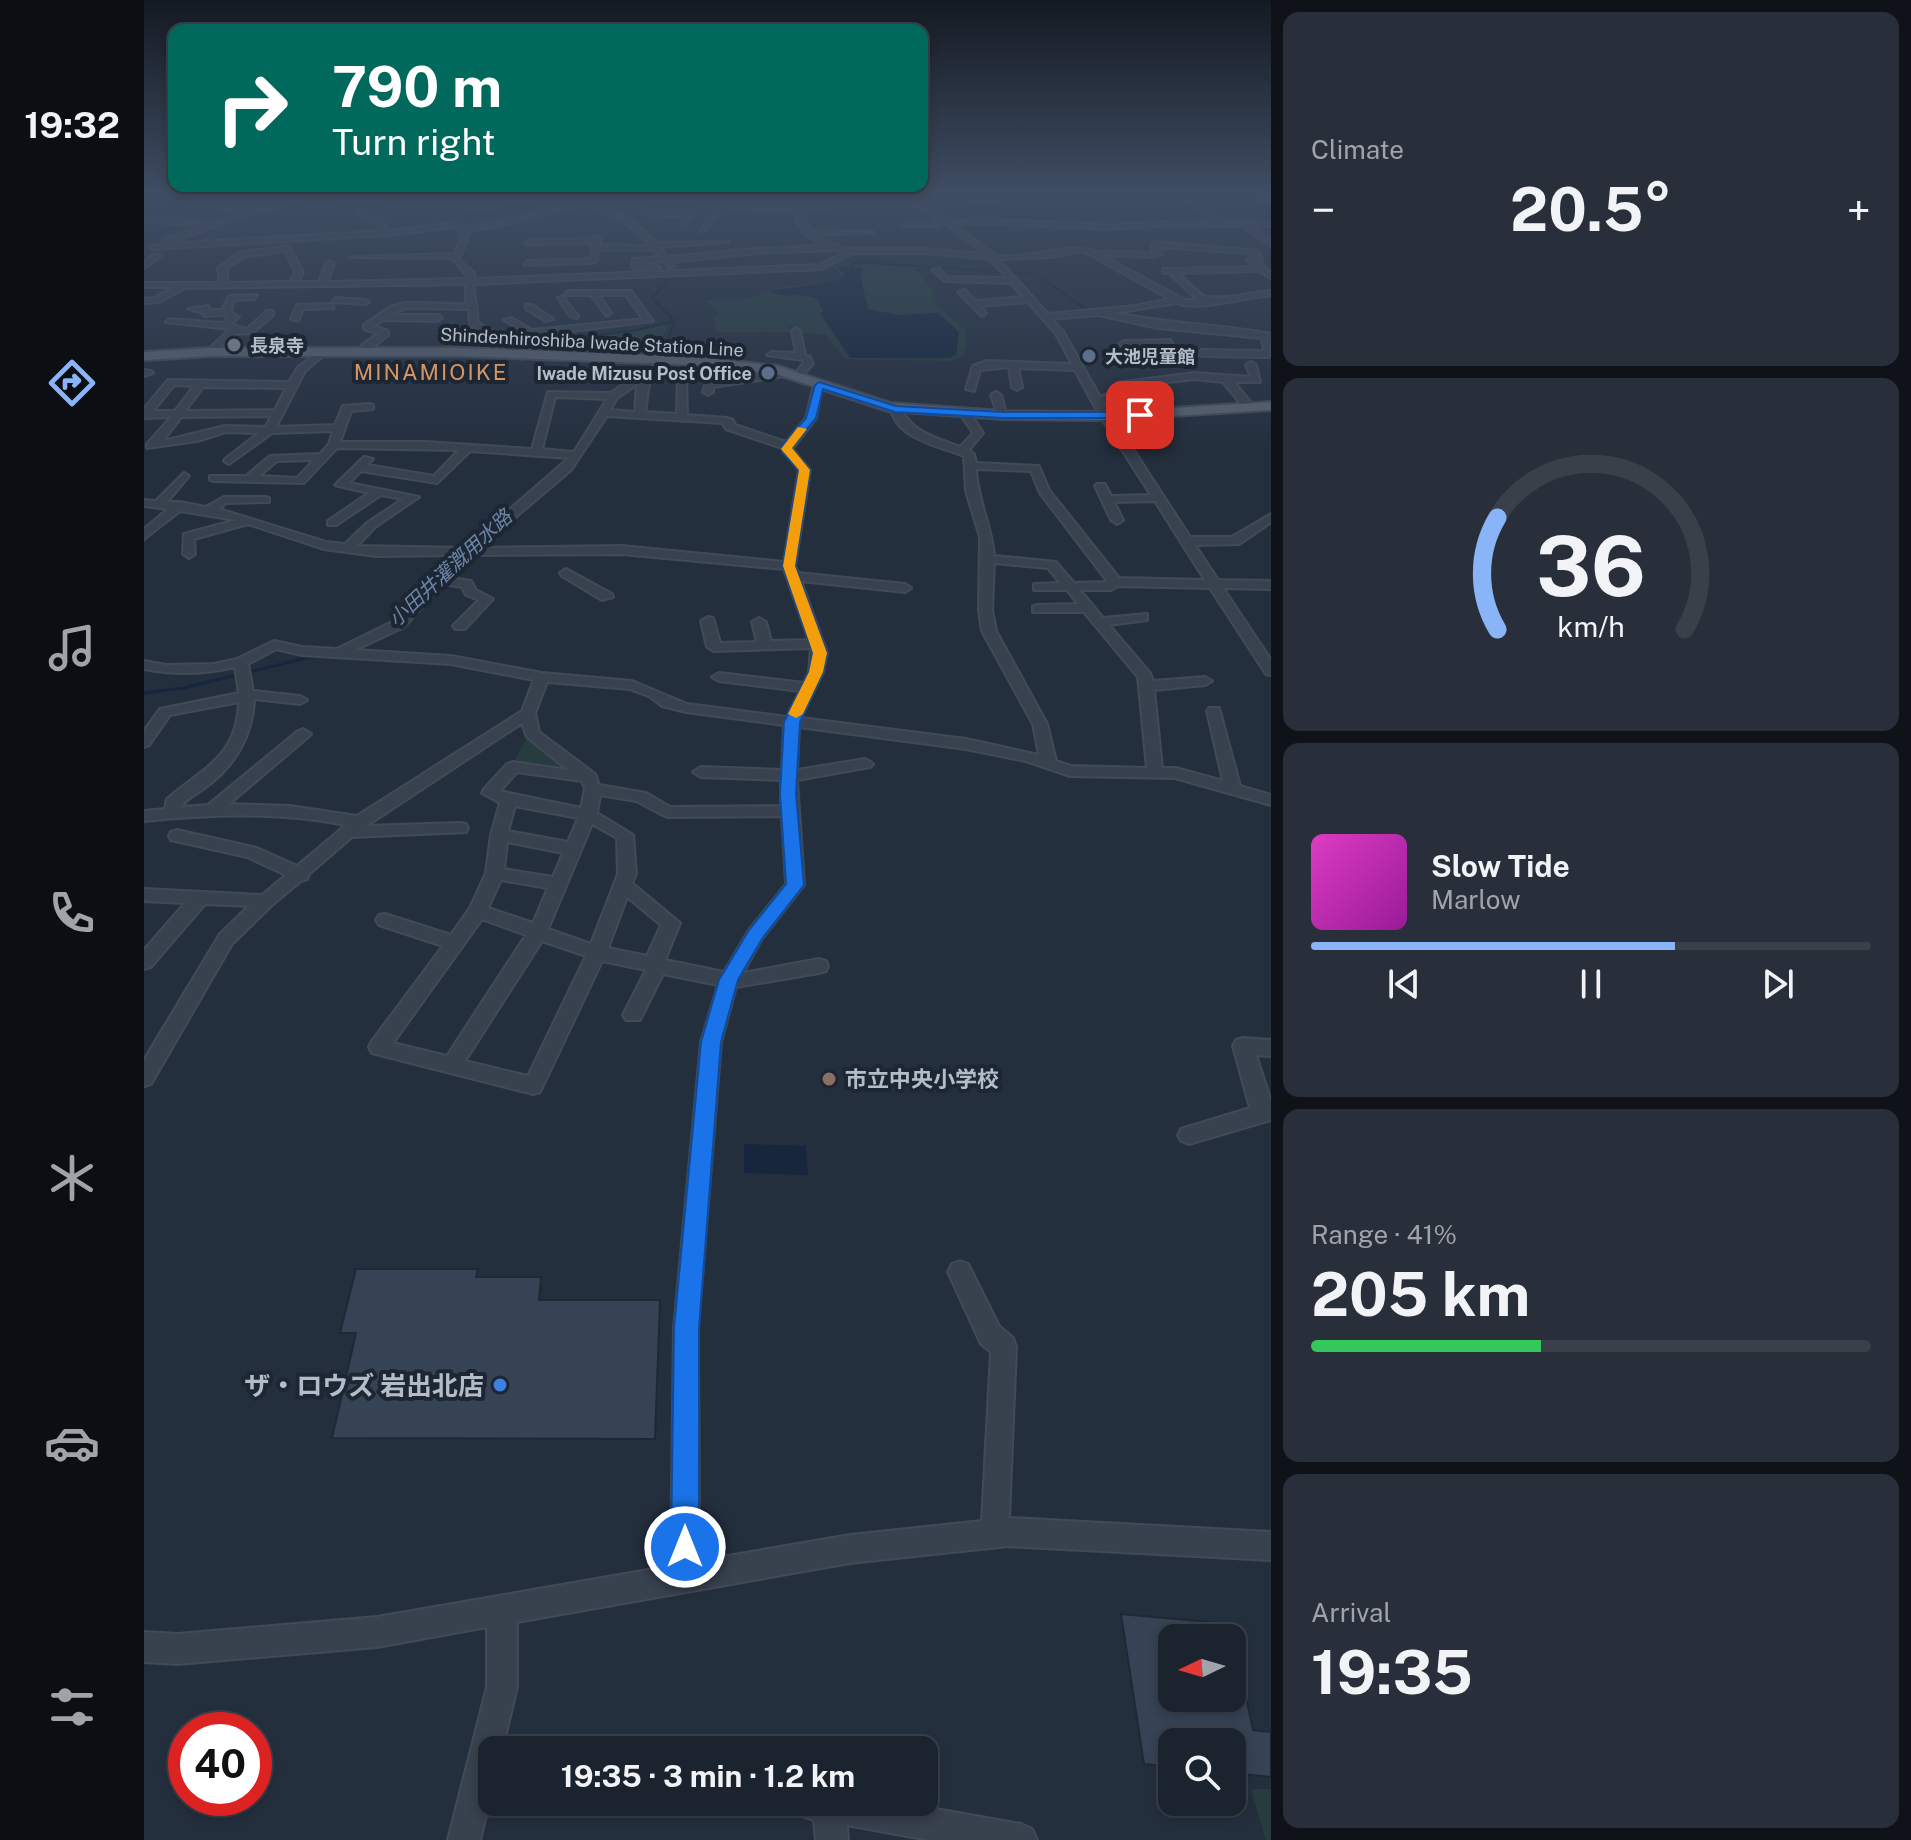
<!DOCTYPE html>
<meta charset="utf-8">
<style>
:root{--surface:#1b232e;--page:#282f3a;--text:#f1f3f6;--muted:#a0a4aa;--line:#39404a;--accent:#8ab4f8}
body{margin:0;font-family:"Public Sans","Noto Sans JP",sans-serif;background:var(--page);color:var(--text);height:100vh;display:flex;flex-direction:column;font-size:30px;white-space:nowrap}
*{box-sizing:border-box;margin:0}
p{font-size:26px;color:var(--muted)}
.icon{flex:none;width:44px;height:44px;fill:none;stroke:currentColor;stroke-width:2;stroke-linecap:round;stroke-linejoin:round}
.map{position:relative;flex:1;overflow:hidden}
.panel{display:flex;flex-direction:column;gap:12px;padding:12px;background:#0f1319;width:640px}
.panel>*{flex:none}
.top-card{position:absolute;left:24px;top:24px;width:760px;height:168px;border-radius:16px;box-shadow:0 4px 12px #0003,0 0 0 2px var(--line);background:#00695c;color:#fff;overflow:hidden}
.needle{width:52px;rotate:265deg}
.buttons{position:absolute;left:1014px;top:1624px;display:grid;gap:16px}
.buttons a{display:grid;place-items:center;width:88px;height:88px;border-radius:16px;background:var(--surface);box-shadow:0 4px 12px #0003,0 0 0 2px var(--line);font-size:40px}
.speed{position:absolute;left:24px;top:1712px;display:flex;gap:16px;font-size:40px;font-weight:700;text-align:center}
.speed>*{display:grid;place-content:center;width:104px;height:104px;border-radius:50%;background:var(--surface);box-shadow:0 4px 12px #0003,0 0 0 2px var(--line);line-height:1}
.speed .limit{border:12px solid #d22;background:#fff;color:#111}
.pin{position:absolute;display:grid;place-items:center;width:68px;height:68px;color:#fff;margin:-34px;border-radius:16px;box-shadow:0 4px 12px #0006}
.me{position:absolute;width:88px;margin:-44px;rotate:0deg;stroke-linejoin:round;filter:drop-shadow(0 0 6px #0008)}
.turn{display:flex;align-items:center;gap:28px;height:168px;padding:0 32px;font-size:36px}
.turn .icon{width:104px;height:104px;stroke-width:2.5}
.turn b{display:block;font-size:56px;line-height:68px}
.big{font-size:60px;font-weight:700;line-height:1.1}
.panel .card{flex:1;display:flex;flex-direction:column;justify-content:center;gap:12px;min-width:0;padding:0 28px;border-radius:16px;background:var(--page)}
.panel .dial{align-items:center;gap:0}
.dial svg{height:208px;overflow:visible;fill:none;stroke:var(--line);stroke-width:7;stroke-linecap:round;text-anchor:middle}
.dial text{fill:var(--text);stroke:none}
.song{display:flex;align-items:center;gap:24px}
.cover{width:96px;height:96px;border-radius:12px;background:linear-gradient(135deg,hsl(310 70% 55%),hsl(300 70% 35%))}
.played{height:8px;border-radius:4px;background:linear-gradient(90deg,var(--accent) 65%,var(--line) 65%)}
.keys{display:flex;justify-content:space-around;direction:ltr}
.heat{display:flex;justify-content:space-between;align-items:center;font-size:44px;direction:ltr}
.charge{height:12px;border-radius:6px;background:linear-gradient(90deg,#34c759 41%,var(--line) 0)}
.trip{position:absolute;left:334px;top:1736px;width:460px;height:80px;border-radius:16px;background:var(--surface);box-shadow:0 4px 12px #0003,0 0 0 2px var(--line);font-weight:700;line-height:80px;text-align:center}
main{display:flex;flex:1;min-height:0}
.tab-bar{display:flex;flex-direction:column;width:144px;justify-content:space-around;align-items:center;background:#0b0e12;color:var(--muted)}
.tab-bar .icon{width:56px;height:56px}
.tab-bar .selected{color:var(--accent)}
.tab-bar b{font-size:36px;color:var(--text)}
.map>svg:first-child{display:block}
</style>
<main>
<nav class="tab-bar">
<b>19:32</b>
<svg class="icon selected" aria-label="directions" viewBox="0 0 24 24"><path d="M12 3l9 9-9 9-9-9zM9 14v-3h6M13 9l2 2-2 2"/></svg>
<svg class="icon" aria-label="music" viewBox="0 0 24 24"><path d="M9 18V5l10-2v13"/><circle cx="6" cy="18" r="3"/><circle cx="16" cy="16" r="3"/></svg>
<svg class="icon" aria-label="phone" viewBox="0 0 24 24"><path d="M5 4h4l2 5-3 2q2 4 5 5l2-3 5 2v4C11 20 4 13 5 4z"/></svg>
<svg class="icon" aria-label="climate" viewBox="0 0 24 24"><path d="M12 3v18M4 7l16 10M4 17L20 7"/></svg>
<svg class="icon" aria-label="car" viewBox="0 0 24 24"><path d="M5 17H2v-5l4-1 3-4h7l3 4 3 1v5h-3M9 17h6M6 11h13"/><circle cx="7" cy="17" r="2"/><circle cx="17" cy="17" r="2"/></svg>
<svg class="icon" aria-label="filters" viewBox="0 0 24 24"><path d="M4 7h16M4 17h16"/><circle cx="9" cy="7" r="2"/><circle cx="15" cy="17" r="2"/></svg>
</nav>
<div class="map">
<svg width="1127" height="1840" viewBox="0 0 1127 1840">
<rect width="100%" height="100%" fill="#242f3e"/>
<!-- green -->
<path fill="#263c3f" d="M705,264L770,267L788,290L793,305L823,332L820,356L807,361L701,359L681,334C648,337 642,321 623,298L650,332H572L569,317L575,315L561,300L602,299L632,288L692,281L700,277L688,267Z
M513,323L523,327L517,343L461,338L464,334L502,330Z
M383,738L433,773L369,763Z
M1107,1789H1127V1840H1122Z"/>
<!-- water -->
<path fill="#17263c" d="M698,266L719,268L717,278L724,309L754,315L794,313L815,332L812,355L805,358H706L676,313L679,312L673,299C657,291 639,300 626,291L692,281L701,277L694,267Z
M600,1144L662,1146L664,1175L600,1173Z"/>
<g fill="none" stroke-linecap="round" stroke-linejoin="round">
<!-- stream-far1 -->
<path stroke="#17263c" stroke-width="2" d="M432,191L441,202L487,226
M847,220L869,217L915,219L920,210L988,206L1011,217L1035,222
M501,240L516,258
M522,264L530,275L508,298L530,321L523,344V357
M706,266L714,262L892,274L946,312
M326,349L489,331L530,321
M480,385L499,372"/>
<!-- stream -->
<path stroke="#17263c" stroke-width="3" d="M336,536L359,515
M0,693L39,688L175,655"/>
</g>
<!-- building -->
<path fill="#364354" stroke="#1f2835" stroke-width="2" d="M212,1269H334L332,1277H397L395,1300H516L511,1439L188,1438L212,1333H196Z
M977,1614L1087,1624L1090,1638H1028V1698H1088V1655L1093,1654L1109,1730L1127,1732V1777L1088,1773V1742H1028V1767L1000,1764Z"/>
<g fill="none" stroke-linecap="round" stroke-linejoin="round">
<!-- minor casing -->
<g stroke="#414a57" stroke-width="4">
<path id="minor" d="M31,191H60L0,198V194Z
M174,191L221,199L289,191L221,203L172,196L96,217L23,244L238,231L232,222L218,218L213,211L216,209L222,216L237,220L245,231L310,223L322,227L390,214L409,207L360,198L352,207H317L319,204L350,203L354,196L332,191C369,191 404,205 442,203L432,191H439L450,202L537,198L626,207L715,201L770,202L755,191H763L779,202L814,203L869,194L968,191C939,201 904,197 873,198C843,199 815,207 785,206L806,221L840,219L963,225L1072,221L1039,198L1041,195L1081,221L1127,222V226H1108L1127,240V246L1099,226L1026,225L963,229L840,223L811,225C818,230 848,254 852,255C883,262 927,239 953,253L957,251L1009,253L1007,244L1011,242L1114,251L1118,260L1114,262L1127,272V278L1116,271L1034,273C1042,280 1050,289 1058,295C1070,302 1110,292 1127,291V295C1103,297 1052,312 1032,303L971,313C1022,324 1075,324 1127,334L1125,357L1058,356L1053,353L1058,350L1120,351L1118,338L1014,328L954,315L908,319L920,333L956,397L963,394L973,383L1050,373L1107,377L1102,365L1107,362L1112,365L1116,382H1090L1109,405V409H1101L1079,382L1050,379L976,388L970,398L959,403L1046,537H1088L1127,514V522L1095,544L1051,545L1074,580L1127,581V589L1079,588L1127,660V675L1122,674L1066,588L974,586L967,590H936L959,618L1003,614V620L965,625L1006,673L1009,681L1061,677L1068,681L1061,685L1010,690L1018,768H1032L1079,781L1063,711L1065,708H1075L1096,786L1127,795V805L1031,778L926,776L882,761L822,749L655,727L653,770L721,759L729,764L726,767L653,780L660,885L617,940L599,973L675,959L682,961L684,966L682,971L675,973L592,987L577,1042L554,1328L555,1561L706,1535L838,1521L847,1352L837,1344L804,1272L808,1264L816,1261L824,1264L855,1326L869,1338L872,1347L865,1518L1127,1532V1560L864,1546L706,1563L373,1622V1687L358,1750H348V1791L336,1840H304L343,1687V1627L233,1647L34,1664L0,1662V1632L34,1634L233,1617L527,1566L530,1328L557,1042L574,985L519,974L496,1020H482L479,1015L502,970L458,961L396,1092L389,1094L228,1053L225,1047L228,1041L299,946L235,925L232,920L235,915L241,914L307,935L326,908L342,873L347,835L356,803L338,793L340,789L363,764L369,762L424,770L383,737L378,723L222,826L316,823L322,824L324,828L322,832L208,837L165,874L163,879L157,881L128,905L88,944L7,1084L0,1086V1060L76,934L105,906L61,904L7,967L0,969V950L41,903L0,901V889L118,895L142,875L103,857L27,840L25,836L27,832L33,830L113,848L153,866L202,825C135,812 68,814 0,821V811L21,809L23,799C59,768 93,757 95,702L26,715L5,745L0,747V731L16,709L95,693L91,667C61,674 30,675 0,669V661L22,665L70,664L93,659L130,641L158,647L193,649L250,621L314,555L232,556L180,549L104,524L50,539L51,554L45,558L39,554L40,534L92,520L36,511L0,539V529L24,509L0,506V500L12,501L40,473L45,476L23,502H36L62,507L80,497H121L125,498V502L82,503L75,509L182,542L201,544L223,523L259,499L237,495L192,525H184V521L225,493L191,485L220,457L229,459L223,465L290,476L315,450L193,448L160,483L70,481L66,480V476H102L126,456L176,454L185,444L189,431L128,433L85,464L80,461L81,459L115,433L82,432L53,441L3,448V444L27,417L0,418V409L24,380L145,382L154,367L177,350L182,353L161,371L132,427L191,425L199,406L225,404L229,405V409L207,411L196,442H282L388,449L404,392L467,393L499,371L528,357L531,362L509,373L542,372L543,415L583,418L589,420L591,425L642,442L662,418L670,385L678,383L672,418L648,449L666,470L651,566L654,573L761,584L767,588L761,592L657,581L683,653L679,672L657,718L822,739L895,755L889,724L838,631L835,610L836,537L822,491L820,456C795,446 750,438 747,407H755C771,434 788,436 816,447L829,433L815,412L824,410L839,433L825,450L830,454L832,463L895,466L905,490L975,578L1061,580L1011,501L970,502L979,520L973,524L967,520L951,486L953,484H961L967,496L1007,495L956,416L931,370L874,368L878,387L873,390L868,387L865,367L836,370L830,391L822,389L829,366L843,361L928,364L912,334L884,302L836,306L842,313L838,316L814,292L821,290L831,301L879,297L867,283L801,281L788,270L795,268L803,277L863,278L846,259L781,253H709L678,269L330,284C329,299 335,308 333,322L366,341L382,356L377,359L326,325L325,309L262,308L246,315H294L298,318L294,321L239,320L230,326L244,331V335L221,354L213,352L219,344L234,334L220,329V325L246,307L261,303L322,304V284L41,288L15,302L0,303V299L10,298L30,287H0V283H76L74,268L94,253L145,246L159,272L155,282H175L182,263L186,261L190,263L183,282L323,279V276L308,258L206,257L310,254L316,242L317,230L309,227L243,235L9,249L5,247L21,244L19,240L60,226L0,221V217L59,222L62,225ZM537,202L626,211L653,209V221L662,235L680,246L612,249L523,257L516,247L584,242L513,243L489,221L456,206ZM715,205L775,206L794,219L791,222L762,223L760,226H794L799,222L841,254L781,249H702L679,240L673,235L730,232L669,231L659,220L660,209ZM447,206L484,224L507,246L455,245L457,238L453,236L449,239L384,240L381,244L448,243L446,259L383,261L380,265L449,263L453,261L454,249L511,250L515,257L489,259L488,267L492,269L517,267L496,263L518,261L526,268L530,266L527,262L612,253L691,250L699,253L676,265L331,279L330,273L315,260L326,231L392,218L418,208ZM1015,247L1103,253L1109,258L1102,260L1110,267L1019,269V273H1025L1054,300H1041L957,255L1009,257L1018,254ZM142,251L151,272L147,282L84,283L82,269L99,257ZM939,251L1026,299L991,306L904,314L854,259L907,257ZM534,377L533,414L501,412L505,384L499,379ZM493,384L491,412L466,410L473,398ZM30,385L50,386L31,411H9ZM59,387L142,388L131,410L41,411ZM411,397L463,399L430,452L398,449ZM127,416L122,427L81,426L19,441L37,417ZM463,416L578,423L582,429L638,448L655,470L640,562L478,546L335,548L427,470ZM326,451L425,458L321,548L213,546L231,527L275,497L205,483L217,471L293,483ZM170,460L153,478L115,476L133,461ZM832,469L887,471L896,493L964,582L930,583L912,562L850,556C848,526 833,500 832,469ZM478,554L640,569L665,640L627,641L622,622L615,618L608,622L613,642L576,643L569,618L564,617L557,621L563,647L570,651L667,648L665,672L660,683L575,673L568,677L575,681L656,691L643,717L543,704L488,681L398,673L307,656L211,650L260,627L300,584L318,587L322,595L335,600L309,626L311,629H321L349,599L332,590L327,581L306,578L328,555ZM850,563L904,568L916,583L890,584V590H923L934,604L894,605L889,606V612H940L994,677L1003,768L927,766L912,761L903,724L852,631L848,610ZM132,649L158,655L307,664L390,680L378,711L213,816L146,806L85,804L164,737L167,734L159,729L154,731L64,805L37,807C42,798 53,794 62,787C91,766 109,735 110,699L156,704L163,700L156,696L109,691L104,664ZM403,682L486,689L505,696L518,706L542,712L640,725L638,770L557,767L549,772L557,777L637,780V806L526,807L502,793L455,785L451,774L395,732L391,713ZM373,772L438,781L441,789L437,808L356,791ZM456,795L492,801L523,817L638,816L642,884L605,930L580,972L521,960L536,923L488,883L492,874L489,835L453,813ZM371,806L434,818L424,842L364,831ZM448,824L473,838L474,874L447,944L404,929ZM363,842L419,853L409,877L360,869ZM357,880L404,888L389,923L344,908ZM483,897L517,925L503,956L464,948ZM338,919L382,935L303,1056L249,1043ZM398,941L442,956L384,1076L321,1061Z
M97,198L99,201L85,207L99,209V211L72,208Z
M572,209L575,211L562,231H556Z
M500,211L545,213L548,215L540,226L536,224L541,217L498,214Z
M10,254L17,256L0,268V262Z
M424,291H487L509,321L387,336L360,320L367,318L388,330L499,319L482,295H455L467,313L463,316L447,295H421Z
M113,295L110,299L91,300L86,311L95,317L86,324L103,329L123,311H129V315L108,333L90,334L70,354L62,352L86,329L22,322L26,319L78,323L85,317L80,315L60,316L57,312L44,309L64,306L67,310H78L85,296Z
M418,296L434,316L433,318L426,316L414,298Z
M192,298L221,300L225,302L221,304L189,302Z
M187,304L190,308L159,309L154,321L147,319L153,305Z
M382,305H388L409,319L402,321L382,309Z
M652,328L656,331L661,355L666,357L669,364L654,379L649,376L659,364V360L623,355L628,352L652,353L648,331Z
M1026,340L1029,345L979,347L975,344L979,341Z
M0,370L7,371L9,373L0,376Z
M644,370L649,373L647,375L569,387V392L564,395L559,392L562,382Z
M852,392L857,395L863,417L854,415L847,395Z
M422,569L468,594L469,597L458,600L418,576L416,573Z
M1099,1038L1127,1040V1056L1112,1055L1127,1102V1120L1045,1144L1037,1141L1034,1135L1037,1129L1106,1108L1089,1046L1092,1040Z
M645,1802H752L877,1824L888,1829L893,1840H785L703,1825L704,1840H672L670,1820L650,1813Z"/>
</g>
<!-- major casing -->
<g stroke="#414a57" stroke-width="4">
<path id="major" d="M67,348H321L555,357L634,366L746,403L859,411L961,412L1127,402V410L961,420L859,419L744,411L632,374L555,365L321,356H67L0,360V352Z"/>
</g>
<!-- highway casing -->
<g stroke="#434c59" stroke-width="4">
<path id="highway" d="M1101,191H1113L1127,198V205Z"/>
</g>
<!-- minor -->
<use href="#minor" fill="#38414e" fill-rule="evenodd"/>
<!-- major -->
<use href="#major" fill="#56606e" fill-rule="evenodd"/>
<!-- highway -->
<use href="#highway" fill="#746855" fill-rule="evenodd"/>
</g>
<!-- sky -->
<linearGradient id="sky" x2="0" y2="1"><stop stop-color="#141a22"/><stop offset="0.43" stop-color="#3f4d63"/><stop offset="1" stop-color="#3f4d63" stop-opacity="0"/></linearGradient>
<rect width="1127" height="449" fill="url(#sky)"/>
<!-- route -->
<path fill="#1a73e8" stroke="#114b97" stroke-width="2" d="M675,382L752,406L859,412H996L1001,415L996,418H859L751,412L679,389L672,418L649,446V452L666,470L651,566L683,653L679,672L656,722L652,794L660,885L618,939L594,980L577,1042L555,1328V1547L551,1557L541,1561L531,1557L527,1547L530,1328L557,1042L575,980L605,930L642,884L636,794L640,722L665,672L669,653L639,566L655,470L638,452V446L662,418L671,385Z"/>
<!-- slow -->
<path fill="#f59e0b" d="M654,427L663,429L648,448L666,470L651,566L683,653L679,672L659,714L652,718L644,714L665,672L669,653L639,566L655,470L637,449Z"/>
<!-- markers -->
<circle fill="#6b7280" stroke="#1d2633" stroke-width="3" cx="90" cy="345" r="8"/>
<g fill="#5c6f8a" stroke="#1d2633" stroke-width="3">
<circle cx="945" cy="356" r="8"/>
<circle cx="624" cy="373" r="8"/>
</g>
<circle fill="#8d6e63" stroke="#1d2633" stroke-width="3" cx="685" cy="1079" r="8"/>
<circle fill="#3f7fe0" stroke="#1d2633" stroke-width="3" cx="356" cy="1385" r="8"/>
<g text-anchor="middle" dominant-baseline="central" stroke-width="8" stroke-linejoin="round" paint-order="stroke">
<!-- far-street labels -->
<g font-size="18" fill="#b4bcc9" stroke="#1d2633">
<text transform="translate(448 342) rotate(3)">Shindenhiroshiba Iwade Station Line</text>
</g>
<!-- far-poi labels -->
<g font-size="18" font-weight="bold" fill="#b4bcc9" stroke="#1d2633" text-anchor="start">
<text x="106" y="345">長泉寺</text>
<text x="961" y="356">大池児童館</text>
<text x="608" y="373" text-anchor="end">Iwade Mizusu Post Office</text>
</g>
<!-- far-water labels -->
<g font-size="20" font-style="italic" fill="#6d86a8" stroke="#1d2633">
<text transform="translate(306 568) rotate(-43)">小田井灌漑用水路</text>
</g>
<!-- far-quarter labels -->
<g font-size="22" letter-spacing="2" fill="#d59563" stroke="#1d2633">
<text x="287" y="372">MINAMIOIKE</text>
</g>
<!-- poi labels -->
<g font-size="22" font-weight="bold" fill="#b4bcc9" stroke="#1d2633" text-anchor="start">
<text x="701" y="1079">市立中央小学校</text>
</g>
<!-- near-poi labels -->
<g font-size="26" font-weight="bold" fill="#b4bcc9" stroke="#1d2633" text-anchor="end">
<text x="340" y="1385">ザ・ロウズ 岩出北店</text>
</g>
</g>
</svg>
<div class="buttons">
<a><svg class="needle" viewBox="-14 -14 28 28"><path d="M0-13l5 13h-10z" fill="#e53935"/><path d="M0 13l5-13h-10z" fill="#a0a4aa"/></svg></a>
<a><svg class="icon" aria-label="search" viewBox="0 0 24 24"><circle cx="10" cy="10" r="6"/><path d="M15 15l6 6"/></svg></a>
</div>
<div class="speed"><div class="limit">40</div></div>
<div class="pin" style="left:996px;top:415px;background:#d93025"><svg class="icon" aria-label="arrive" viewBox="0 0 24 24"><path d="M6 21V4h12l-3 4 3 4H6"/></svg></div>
<svg class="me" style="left:541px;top:1547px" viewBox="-20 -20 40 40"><circle r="17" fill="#1a73e8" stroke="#fff" stroke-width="3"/><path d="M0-11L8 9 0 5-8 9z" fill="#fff"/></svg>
<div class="trip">19:35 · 3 min · 1.2 km</div>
<div class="top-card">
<div class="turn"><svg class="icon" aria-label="right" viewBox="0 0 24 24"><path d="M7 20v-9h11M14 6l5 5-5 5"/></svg><div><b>790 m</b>Turn right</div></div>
</div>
</div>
<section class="panel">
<div class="card"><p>Climate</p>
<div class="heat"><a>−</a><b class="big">20.5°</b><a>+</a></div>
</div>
<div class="card dial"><svg viewBox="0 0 100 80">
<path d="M14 69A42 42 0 1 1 86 69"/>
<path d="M14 69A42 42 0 0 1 14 26" stroke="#8ab4f8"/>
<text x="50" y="56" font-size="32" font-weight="700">36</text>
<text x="50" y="72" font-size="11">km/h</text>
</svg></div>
<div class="card">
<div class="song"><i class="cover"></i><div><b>Slow Tide</b><p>Marlow</p></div></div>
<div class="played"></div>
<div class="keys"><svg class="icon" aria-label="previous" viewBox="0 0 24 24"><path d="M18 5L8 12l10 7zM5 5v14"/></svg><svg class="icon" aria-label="pause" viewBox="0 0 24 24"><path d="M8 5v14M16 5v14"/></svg><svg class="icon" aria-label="next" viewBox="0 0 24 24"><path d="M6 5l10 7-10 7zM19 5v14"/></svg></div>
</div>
<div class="card"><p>Range · 41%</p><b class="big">205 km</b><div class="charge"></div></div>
<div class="card"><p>Arrival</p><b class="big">19:35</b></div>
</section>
</main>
